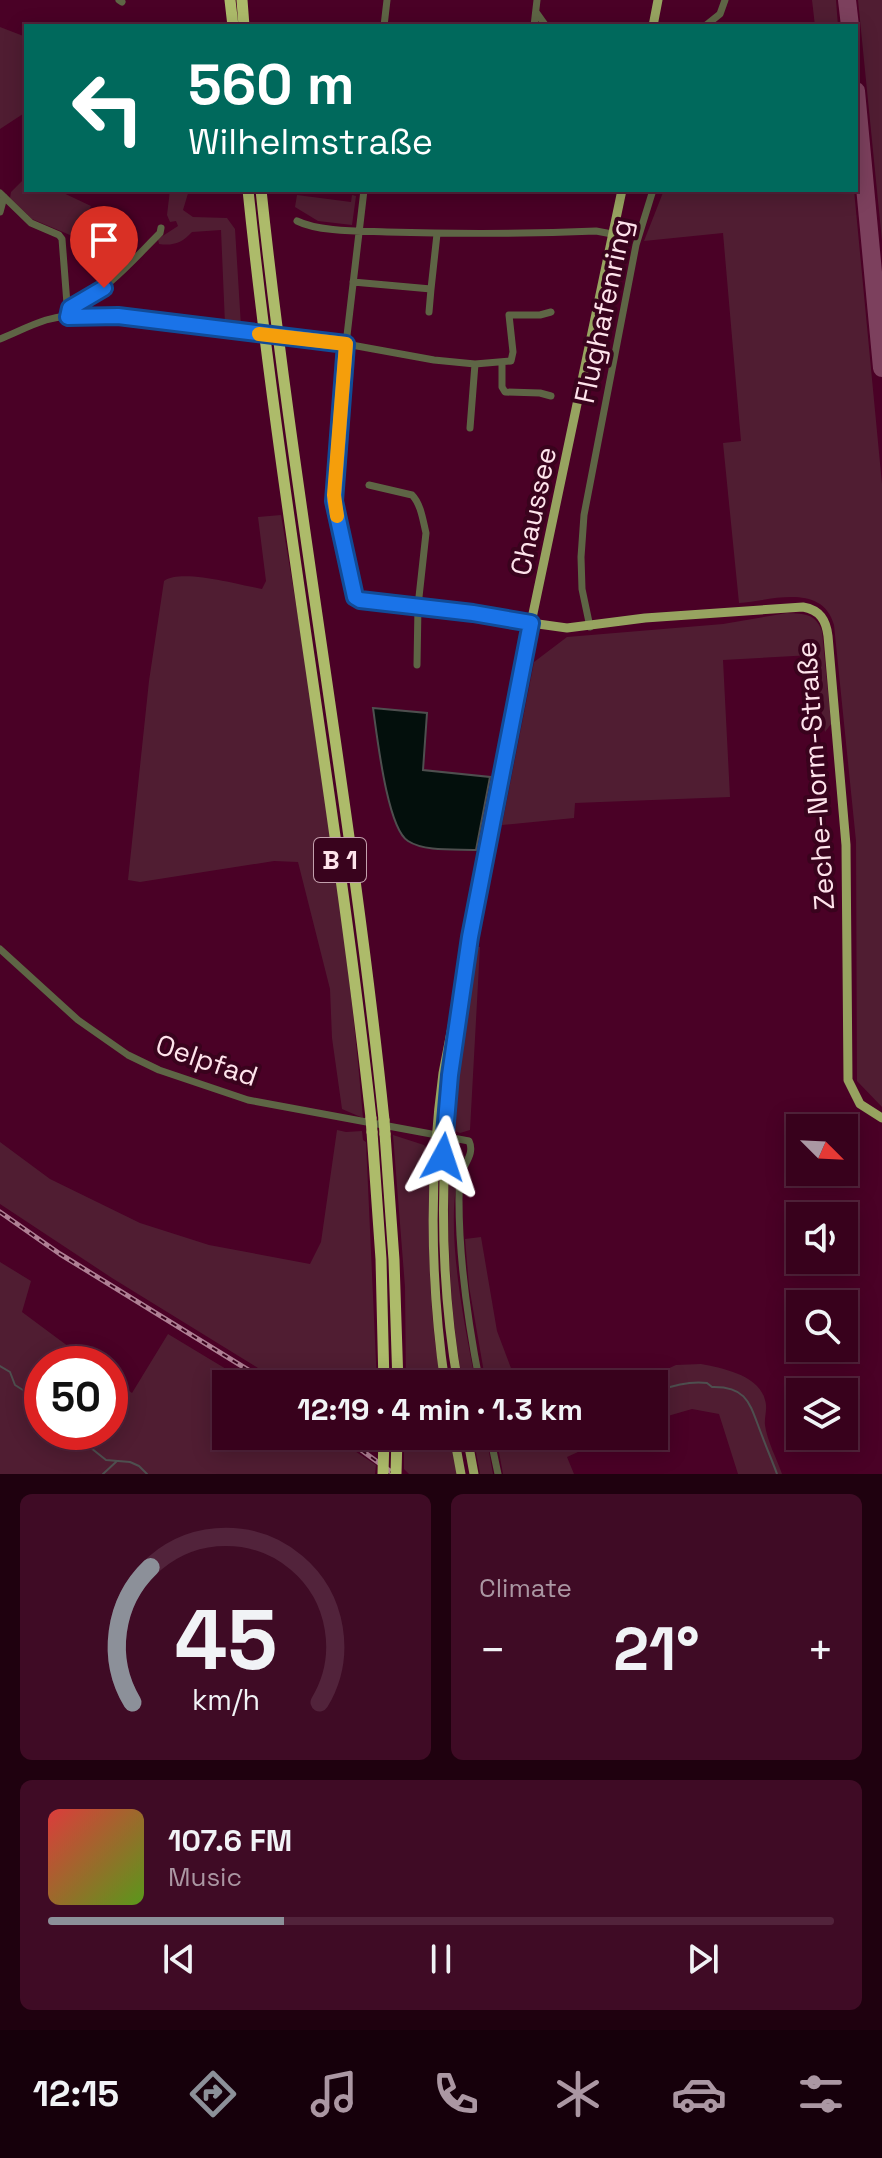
<!DOCTYPE html>
<meta charset="utf-8">
<style>
:root{--surface:#38011c;--page:#3f0b25;--text:#f1f3f6;--muted:#ab97a3;--line:#52233b;--accent:#8c9099}
body{margin:0;font-family:"Space Grotesk",sans-serif;background:var(--page);color:var(--text);height:100vh;display:flex;flex-direction:column;font-size:30px;white-space:nowrap}
*{box-sizing:border-box;margin:0}
p{font-size:26px;color:var(--muted)}
.icon{flex:none;width:44px;height:44px;fill:none;stroke:currentColor;stroke-width:2;stroke-linecap:round;stroke-linejoin:round}
.map{position:relative;height:1474px;overflow:hidden}
.side{display:flex;flex-direction:column;gap:20px;padding:20px;background:#1f010f;flex:1}
.side>*{flex:none}
.guide{position:absolute;left:24px;top:24px;width:834px;height:168px;border-radius:0px;box-shadow:0 4px 20px #0003,0 0 0 2px var(--line);background:#00695c;color:#fff;overflow:hidden}
.needle{width:52px;rotate:114deg}
.buttons{position:absolute;left:786px;top:1114px;display:grid;gap:16px}
.buttons a{display:grid;place-items:center;width:72px;height:72px;border-radius:0px;background:var(--surface);box-shadow:0 4px 20px #0003,0 0 0 2px var(--line);font-size:40px}
.speed{position:absolute;left:24px;top:1346px;display:flex;gap:16px;font-size:40px;font-weight:700;text-align:center}
.speed>*{display:grid;place-content:center;width:104px;height:104px;border-radius:50%;background:var(--surface);box-shadow:0 4px 20px #0003,0 0 0 2px var(--line);line-height:1}
.speed .limit{border:12px solid #d22;background:#fff;color:#111}
.pin{position:absolute;display:grid;place-items:center;width:68px;height:68px;color:#fff;margin:-82px -34px;border-radius:50% 50% 50% 0;rotate:-45deg;box-shadow:0 0 8px #0007}
.pin .icon{rotate:45deg}
.me{position:absolute;width:88px;margin:-44px;rotate:5deg;stroke-linejoin:round;filter:drop-shadow(0 0 6px #0008)}
.turn{display:flex;align-items:center;gap:28px;height:168px;padding:0 32px;font-size:36px}
.turn .icon{width:104px;height:104px;stroke-width:2.5}
.turn b{display:block;font-size:56px;line-height:68px}
.big{font-size:60px;font-weight:700;line-height:1.1}
.side .card{flex:1;display:flex;flex-direction:column;justify-content:center;gap:12px;min-width:0;padding:0 28px;border-radius:12px;background:var(--page)}
.side .dial{align-items:center;gap:0}
.dial svg{height:208px;overflow:visible;fill:none;stroke:var(--line);stroke-width:7;stroke-linecap:round;text-anchor:middle}
.dial text{fill:var(--text);stroke:none}
.song{display:flex;align-items:center;gap:24px}
.cover{width:96px;height:96px;border-radius:12px;background:linear-gradient(135deg,hsl(0 70% 55%),hsl(90 70% 35%))}
.played{height:8px;border-radius:4px;background:linear-gradient(90deg,var(--accent) 30%,var(--line) 30%)}
.keys{display:flex;justify-content:space-around;direction:ltr}
.heat{display:flex;justify-content:space-between;align-items:center;font-size:44px;direction:ltr}
.side .tiles{flex:1;display:grid;gap:20px;grid-template-columns:1fr 1fr}
.card:last-child{grid-column:span 2}
.trip{position:absolute;left:212px;top:1370px;width:456px;height:80px;border-radius:0px;background:var(--surface);box-shadow:0 4px 20px #0003,0 0 0 2px var(--line);font-weight:700;line-height:80px;text-align:center}
.menu{display:flex;height:128px;justify-content:space-around;align-items:center;background:#16000b;color:var(--muted)}
.menu .icon{width:56px;height:56px}
.menu .current{color:var(--accent)}
.menu b{font-size:36px;color:var(--text)}
.map>svg:first-child{display:block}
</style>
<div class="map">
<svg width="882" height="1474" viewBox="0 0 882 1474">
<rect width="100%" height="100%" fill="#4a0126"/>
<!-- green -->
<path fill="#501d32" d="M812,0H836L838,26H815Z
M858,0H882V241Z
M0,27L26,37V112L0,129Z
M26,177V190H57L91,206L77,238L32,219L10,198L11,192Z
M170,190H189L183,210L193,217L227,218L235,229L241,326L225,324L221,230L192,232C182,243 173,246 159,244L158,239L178,226L176,221L170,222L167,215Z
M664,190H854L882,484V1107L857,1081L856,841L834,625C822,583 773,600 739,603L723,443L741,441L723,233L644,241Z
M297,195L351,202L352,195L356,196L352,225L318,221L295,207Z
M281,515C315,715 346,917 363,1118L342,1109L332,1038L330,989L298,862L274,861L140,882L128,880L149,681L164,581C181,568 240,585 262,589L266,581L258,517Z
M787,613C805,614 815,613 822,631L831,724L825,732L812,655L723,660L730,797L575,803L574,818L502,825L534,662L567,637L723,624Z
M476,947H480L470,1130L460,1133L455,1131L454,1123L462,1038Z
M337,1130L346,1132L362,1131L363,1140L366,1142L377,1384H284L112,1278L0,1204V1142L50,1179L140,1223L209,1245L310,1264L321,1242Z
M393,1135L424,1145L432,1156C427,1236 428,1305 441,1384H406L405,1287Z
M449,1156H465C439,1208 465,1326 476,1384H463C449,1309 447,1232 449,1156Z
M481,1237L497,1331L517,1384H486L469,1286L465,1239Z
M0,1262L31,1281L22,1312L92,1364H42V1432H110V1377L132,1393L168,1334L251,1384H226V1436H332L376,1465L375,1474H0Z
M701,1364C722,1368 759,1375 765,1400C768,1409 764,1417 765,1425C767,1441 777,1459 782,1474H738L719,1414L692,1409L654,1420V1384H635L676,1365Z
M404,1436H450L457,1474H409L404,1469Z
M473,1436H486L493,1474H480Z
M496,1436H613L567,1457L574,1474H503Z"/>
<!-- water -->
<path fill="#030f0c" stroke="#4e4f4f" stroke-width="2" d="M373,708L427,713L423,770L490,777L476,850C456,849 425,852 408,841C387,828 377,735 373,708Z"/>
<g fill="none" stroke-linecap="round" stroke-linejoin="round">
<!-- stream -->
<path stroke="#4e4f4f" stroke-width="2" d="M0,1366L10,1372L15,1385L37,1399L42,1414
M654,1392C672,1386 688,1381 707,1383L712,1387C748,1386 750,1405 761,1433C766,1447 772,1460 777,1474
M71,1432L106,1460L130,1462L139,1466L147,1474
M538,1437L541,1436
M103,1474L117,1461"/>
<!-- taxiway -->
<path stroke="#7c405d" stroke-width="18" d="M847,0L850,26
M856,91L882,368"/>
<!-- minor -->
<path stroke="#5e6545" stroke-width="7" d="M119,0L122,2
M536,12L546,26
M384,26L387,0
M534,26L537,0
M705,26L720,14L725,0
M364,190L346,344L334,499L352,590L360,600L473,613L531,623
M0,193L31,223L59,235L62,239L68,317
M0,212L4,197
M297,221C319,232 362,231 387,232C457,234 526,234 596,231L612,234
M353,282L431,289L429,312
M431,289L437,234
M68,315L70,308C107,291 132,261 160,233L161,228
M0,339C15,333 30,325 46,320C102,304 186,325 243,332
M302,340L346,344L434,360L475,364L470,428
M502,363V387L505,392L540,393L551,396
M475,364L511,361L513,352L509,315H540L551,312
M369,485L412,495C421,504 423,521 426,533L418,606L417,665
M590,627L582,589L581,557L584,515L636,245L653,190
M0,949L78,1020L128,1055L159,1070L248,1100L469,1141C475,1154 464,1163 461,1175C459,1183 459,1192 459,1200C459,1263 468,1323 480,1384
M490,1436L498,1474"/>
<!-- major -->
<path stroke="#97a360" stroke-width="9" d="M653,26L658,0
M531,623L567,628L645,618L803,607C820,610 826,620 828,636L846,845L848,1080L860,1104L882,1118
M455,1041C440,1155 438,1270 458,1384
M445,1384C430,1280 429,1177 443,1073L531,623L622,190
M454,1436L461,1474
M467,1436L474,1474"/>
<!-- highway -->
<path stroke="#adbb6a" stroke-width="11" d="M230,0L233,26
M242,0L244,26
M248,190C280,500 337,808 371,1118
M261,190C294,501 352,809 384,1120
M372,1132L381,1259L384,1384
M385,1134L394,1260L398,1384"/>
<!-- rail casing -->
<g stroke="#af7f94" stroke-width="5">
<path id="rail" d="M0,1212L60,1254L271,1384
M342,1436L394,1474"/>
</g>
<!-- rail -->
<use href="#rail" stroke="#39031d" stroke-width="2" stroke-dasharray="6" stroke-linecap="butt"/>
<!-- minor-bridge -->
<path stroke="#5e6545" stroke-width="7" d="M243,332L302,340"/>
<!-- highway-bridge -->
<path stroke="#adbb6a" stroke-width="11" d="M371,1118L372,1132
M384,1120L385,1134
M383,1474L384,1436
M396,1474L397,1436"/>
</g>
<g fill="none" stroke-linecap="round" stroke-linejoin="round">
<!-- route casing -->
<g stroke="#114b97" stroke-width="20">
<path id="route" d="M104,288L70,308L68,317L118,316L346,344L334,501L355,597L360,600L473,613L531,623L470,937L450,1075L443,1157"/>
</g>
<!-- route -->
<use href="#route" stroke="#1a73e8" stroke-width="14"/>
<!-- slow -->
<path stroke="#f59e0b" stroke-width="14" d="M259,334L346,344L334,495L337,516"/>
</g>
<g text-anchor="middle" dominant-baseline="central" stroke-width="8" stroke-linejoin="round" paint-order="stroke">
<!-- shield labels -->
<rect fill="#39031d" stroke="#c3a0ad" stroke-width="2" x="314" y="838" width="52" height="44" rx="6"/>
<g font-size="26" font-weight="bold" fill="#fee3eb">
<text x="340" y="860">B 1</text>
</g>
<!-- street labels -->
<g font-size="28" fill="#fee3eb" stroke="#39031d">
<text transform="translate(603 311) rotate(-78)">Flughafenring</text>
<text transform="translate(533 511) rotate(-78)">Chaussee</text>
<text transform="translate(815 776) rotate(-94)">Zeche-Norm-Straße</text>
<text transform="translate(207 1060) rotate(19)">Oelpfad</text>
</g>
</g>
</svg>
<div class="buttons">
<a><svg class="needle" viewBox="-14 -14 28 28"><path d="M0-13l5 13h-10z" fill="#e53935"/><path d="M0 13l5-13h-10z" fill="#ab97a3"/></svg></a>
<a><svg class="icon" aria-label="sound" viewBox="0 0 24 24"><path d="M4 9h4l5-4v14l-5-4H4zM17 9q2 3 0 6"/></svg></a>
<a><svg class="icon" aria-label="search" viewBox="0 0 24 24"><circle cx="10" cy="10" r="6"/><path d="M15 15l6 6"/></svg></a>
<a><svg class="icon" aria-label="layers" viewBox="0 0 24 24"><path d="M12 4l9 5-9 5-9-5zM3 14l9 5 9-5"/></svg></a>
</div>
<div class="speed"><div class="limit">50</div></div>
<div class="pin" style="left:104px;top:288px;background:#d93025"><svg class="icon" aria-label="arrive" viewBox="0 0 24 24"><path d="M6 21V4h12l-3 4 3 4H6"/></svg></div>
<svg class="me" style="left:443px;top:1157px" viewBox="-20 -20 40 40"><path d="M0-17L14 15 0 8-14 15z" fill="#1a73e8" stroke="#fff" stroke-width="4"/></svg>
<div class="trip">12:19 · 4 min · 1.3 km</div>
<div class="guide">
<div class="turn"><svg class="icon" aria-label="left" viewBox="0 0 24 24"><path d="M17 20v-9H6M10 6l-5 5 5 5"/></svg><div><b>560 m</b>Wilhelmstraße</div></div>
</div>
</div>
<section class="side">
<div class="tiles">
<div class="card dial"><svg viewBox="0 0 100 80">
<path d="M14 69A42 42 0 1 1 86 69"/>
<path d="M14 69A42 42 0 0 1 21 17" stroke="#8c9099"/>
<text x="50" y="56" font-size="32" font-weight="700">45</text>
<text x="50" y="72" font-size="11">km/h</text>
</svg></div>
<div class="card"><p>Climate</p>
<div class="heat"><a>−</a><b class="big">21°</b><a>+</a></div>
</div>
<div class="card">
<div class="song"><i class="cover"></i><div><b>107.6 FM</b><p>Music</p></div></div>
<div class="played"></div>
<div class="keys"><svg class="icon" aria-label="previous" viewBox="0 0 24 24"><path d="M18 5L8 12l10 7zM5 5v14"/></svg><svg class="icon" aria-label="pause" viewBox="0 0 24 24"><path d="M8 5v14M16 5v14"/></svg><svg class="icon" aria-label="next" viewBox="0 0 24 24"><path d="M6 5l10 7-10 7zM19 5v14"/></svg></div>
</div>
</div>
</section>
<nav class="menu">
<b>12:15</b>
<svg class="icon current" aria-label="directions" viewBox="0 0 24 24"><path d="M12 3l9 9-9 9-9-9zM9 14v-3h6M13 9l2 2-2 2"/></svg>
<svg class="icon" aria-label="music" viewBox="0 0 24 24"><path d="M9 18V5l10-2v13"/><circle cx="6" cy="18" r="3"/><circle cx="16" cy="16" r="3"/></svg>
<svg class="icon" aria-label="phone" viewBox="0 0 24 24"><path d="M5 4h4l2 5-3 2q2 4 5 5l2-3 5 2v4C11 20 4 13 5 4z"/></svg>
<svg class="icon" aria-label="climate" viewBox="0 0 24 24"><path d="M12 3v18M4 7l16 10M4 17L20 7"/></svg>
<svg class="icon" aria-label="car" viewBox="0 0 24 24"><path d="M5 17H2v-5l4-1 3-4h7l3 4 3 1v5h-3M9 17h6M6 11h13"/><circle cx="7" cy="17" r="2"/><circle cx="17" cy="17" r="2"/></svg>
<svg class="icon" aria-label="filters" viewBox="0 0 24 24"><path d="M4 7h16M4 17h16"/><circle cx="9" cy="7" r="2"/><circle cx="15" cy="17" r="2"/></svg>
</nav>
